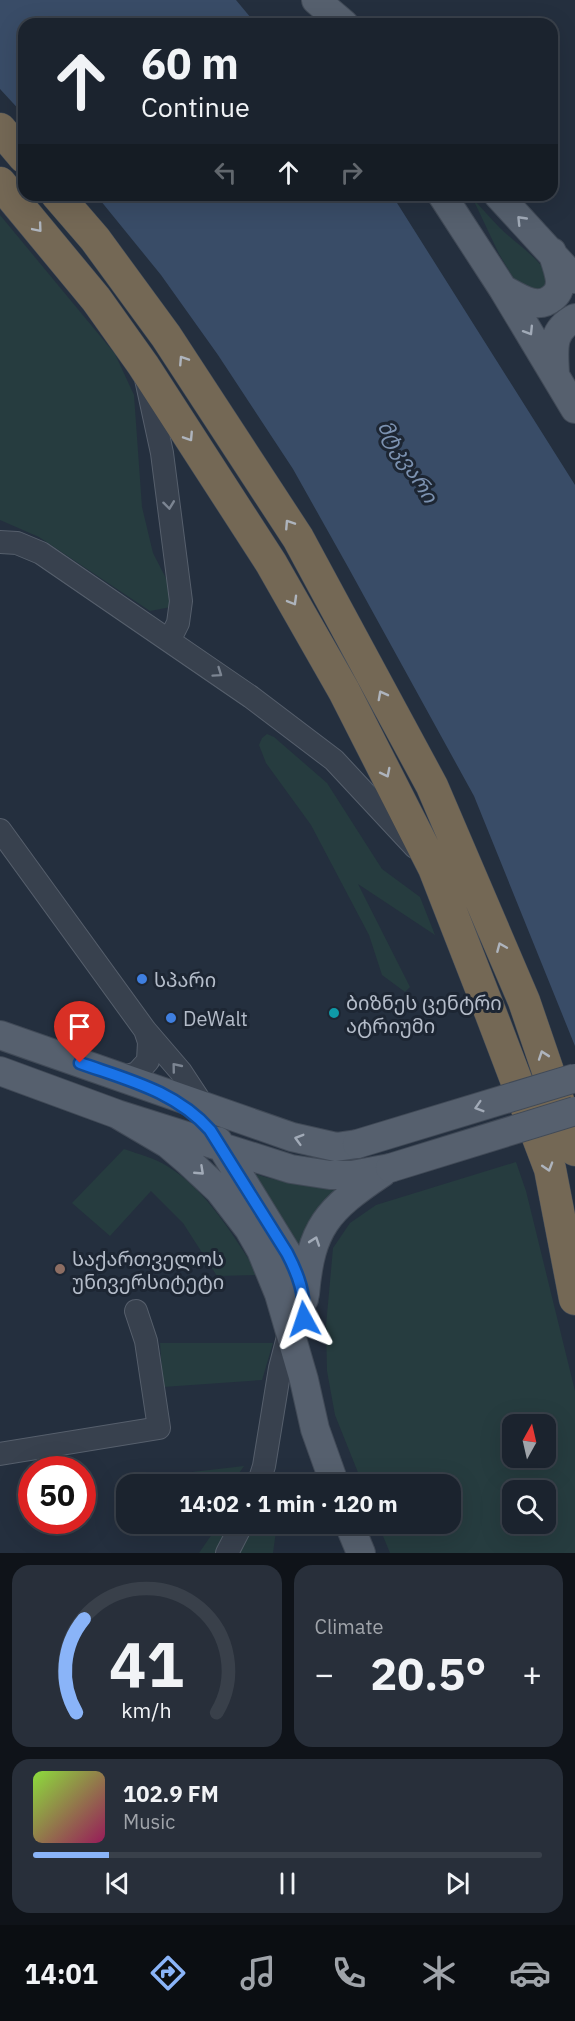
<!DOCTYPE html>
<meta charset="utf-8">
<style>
:root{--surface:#1b232e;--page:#282f3a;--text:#f1f3f6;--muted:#a0a4aa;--line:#39404a;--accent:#8ab4f8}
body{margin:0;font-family:"IBM Plex Sans","Noto Sans Georgian",sans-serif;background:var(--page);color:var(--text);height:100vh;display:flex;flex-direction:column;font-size:22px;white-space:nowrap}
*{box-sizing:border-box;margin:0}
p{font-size:20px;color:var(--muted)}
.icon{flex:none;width:33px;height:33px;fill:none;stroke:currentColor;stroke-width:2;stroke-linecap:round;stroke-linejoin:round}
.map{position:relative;height:1553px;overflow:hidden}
.side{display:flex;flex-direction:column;gap:12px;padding:12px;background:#0f1319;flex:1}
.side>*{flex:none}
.banner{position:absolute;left:18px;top:18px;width:540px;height:183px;border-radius:18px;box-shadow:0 6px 24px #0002,0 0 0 2px var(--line);background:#1b232e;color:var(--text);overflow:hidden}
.needle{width:39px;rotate:8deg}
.tools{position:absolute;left:502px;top:1414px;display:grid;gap:12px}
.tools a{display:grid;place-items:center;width:54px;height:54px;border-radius:12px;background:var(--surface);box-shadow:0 6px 24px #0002,0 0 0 2px var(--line);font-size:30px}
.speed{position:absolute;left:18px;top:1456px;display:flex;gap:12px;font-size:30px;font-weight:700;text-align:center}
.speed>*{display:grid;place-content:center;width:78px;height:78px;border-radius:50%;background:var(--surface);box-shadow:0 6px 24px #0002,0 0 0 2px var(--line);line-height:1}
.speed .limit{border:9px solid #d22;background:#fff;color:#111}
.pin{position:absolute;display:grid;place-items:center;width:51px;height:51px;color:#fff;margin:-62px -26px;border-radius:50% 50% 50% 0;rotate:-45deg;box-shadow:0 0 6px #0007}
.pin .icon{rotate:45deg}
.me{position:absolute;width:66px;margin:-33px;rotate:355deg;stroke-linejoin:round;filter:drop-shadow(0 0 4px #0008)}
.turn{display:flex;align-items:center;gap:21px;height:126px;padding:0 24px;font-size:27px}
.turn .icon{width:78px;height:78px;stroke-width:2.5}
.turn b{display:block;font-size:42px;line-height:51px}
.lanes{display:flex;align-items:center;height:57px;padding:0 24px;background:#0003;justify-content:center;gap:30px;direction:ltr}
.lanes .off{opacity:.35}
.big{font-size:45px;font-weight:700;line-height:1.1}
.side .widget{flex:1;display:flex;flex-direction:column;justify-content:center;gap:9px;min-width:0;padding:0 21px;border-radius:18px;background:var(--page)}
.side .dial{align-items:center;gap:0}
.dial svg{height:156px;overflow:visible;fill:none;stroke:var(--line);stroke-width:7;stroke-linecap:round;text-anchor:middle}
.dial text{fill:var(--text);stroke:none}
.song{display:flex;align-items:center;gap:18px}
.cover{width:72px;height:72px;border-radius:9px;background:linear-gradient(135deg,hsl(90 70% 55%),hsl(330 70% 35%))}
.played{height:6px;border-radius:3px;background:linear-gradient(90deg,var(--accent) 15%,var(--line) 15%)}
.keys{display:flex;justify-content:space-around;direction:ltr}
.heat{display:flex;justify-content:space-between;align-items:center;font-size:33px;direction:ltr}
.side .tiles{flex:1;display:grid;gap:12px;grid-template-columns:1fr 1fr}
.widget:last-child{grid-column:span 2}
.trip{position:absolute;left:116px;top:1474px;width:345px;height:60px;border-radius:18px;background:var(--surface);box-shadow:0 6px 24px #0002,0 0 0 2px var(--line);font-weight:700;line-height:60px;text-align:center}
.menu{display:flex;height:96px;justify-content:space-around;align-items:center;background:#0b0e12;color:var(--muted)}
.menu .icon{width:42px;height:42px}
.menu .selected{color:var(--accent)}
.menu b{font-size:27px;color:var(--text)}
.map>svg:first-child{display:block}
</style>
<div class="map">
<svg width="575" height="1553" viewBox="0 0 575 1553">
<rect width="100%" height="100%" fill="#242f3e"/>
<!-- green -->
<path fill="#263c3f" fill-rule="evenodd" d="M473,199C482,208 490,218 499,227C515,243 535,255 548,274L545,287L537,293L517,284L499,254Z
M0,215L115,354L134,395L142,507L153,553L174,594L171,607L150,611L39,537L0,520Z
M267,734L274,737L327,783L382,869L420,897L435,935L358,884L410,987L405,992L382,975L369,935L311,825L266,763L259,745L262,738Z
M124,1149C138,1154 155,1158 167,1166C208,1191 233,1236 259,1275L217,1276L183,1223L151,1191L110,1236L72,1203Z
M516,1162L526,1191L575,1391V1553H390L378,1524H450V1485H363L335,1415L327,1371L326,1326L333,1248L350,1223L376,1205ZM513,1425H546V1458H513ZM513,1491H546V1524H513Z
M241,1169C276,1182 306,1187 342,1190L299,1257Z
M160,1343H273L262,1380L163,1387Z
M244,1466L231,1485H191L192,1472Z
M219,1524H277L273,1553H199Z"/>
<!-- water -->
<path fill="#394c67" d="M0,0H236L256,24H24V115L0,89Z
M96,195H392L575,485V1046L474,796L348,567L293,469L218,355L161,275Z"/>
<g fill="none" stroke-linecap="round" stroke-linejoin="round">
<!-- minor casing -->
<g stroke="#565f6c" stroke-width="24">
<path id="minor" d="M146,379L162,453L181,601L178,623L170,639
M0,542L17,543L41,553L251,697L334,760L415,847
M0,830L145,1030L181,1072L204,1107
M121,1078L137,1073L148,1061L149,1042L145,1030
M0,1454L159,1428L146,1341L136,1311
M258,1485L264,1466L280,1368L289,1333
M227,1553L242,1524"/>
</g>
<!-- major casing -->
<g stroke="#414a57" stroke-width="30">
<path id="major" d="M316,0L344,24
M442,195L503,289L575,409
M498,195L575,279
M503,289C518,297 537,311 552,298C558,294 560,287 560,281C559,271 555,261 552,252
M555,374C554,349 550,331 575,318
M0,1035L292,1137L336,1147L357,1144
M0,1071L117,1114L291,1169L330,1175H352L390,1168
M117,1114L168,1144L188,1161L219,1190L249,1229L261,1250L279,1294L304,1380L315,1429L335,1485
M218,1141L287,1253L296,1270L304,1299
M305,1294C311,1227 327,1210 382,1173
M349,1524L361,1553"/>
</g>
<!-- highway casing -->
<g stroke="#434c59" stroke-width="33">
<path id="highway" d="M0,129L24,157
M0,183L96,299L143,365L271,563L344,691L434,868L491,1014L550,1169L575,1299
M57,195L95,239L166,336L298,538L432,786L524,1001L575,1150"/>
</g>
<!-- minor -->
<use href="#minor" stroke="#38414e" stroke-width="22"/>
<!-- major -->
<use href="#major" stroke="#56606e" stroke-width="28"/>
<!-- highway -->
<use href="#highway" stroke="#746855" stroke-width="32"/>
<!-- major-bridge casing -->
<g stroke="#414a57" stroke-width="30" stroke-linecap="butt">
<path id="major-bridge" d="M357,1144L575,1078
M390,1168L575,1111"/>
</g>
<!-- major-bridge -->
<use href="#major-bridge" stroke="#56606e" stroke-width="28"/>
</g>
<!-- one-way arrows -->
<defs><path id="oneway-chevron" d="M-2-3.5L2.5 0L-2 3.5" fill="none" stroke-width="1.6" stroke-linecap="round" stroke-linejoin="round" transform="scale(1.5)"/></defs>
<g stroke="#a1aab7">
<use href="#oneway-chevron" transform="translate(521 220) rotate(-134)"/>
<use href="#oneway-chevron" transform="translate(529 331) rotate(58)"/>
<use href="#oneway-chevron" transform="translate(479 1107) rotate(163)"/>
<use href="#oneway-chevron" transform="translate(299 1139) rotate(-164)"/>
<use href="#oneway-chevron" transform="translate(200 1171) rotate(43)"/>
<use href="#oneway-chevron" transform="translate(315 1241) rotate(-71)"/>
</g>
<g stroke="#aeb4bd">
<use href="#oneway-chevron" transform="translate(38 228) rotate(50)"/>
<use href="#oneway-chevron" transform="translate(183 360) rotate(-123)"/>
<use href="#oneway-chevron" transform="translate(189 437) rotate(57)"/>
<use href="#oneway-chevron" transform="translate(289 524) rotate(-123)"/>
<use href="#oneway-chevron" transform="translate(293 601) rotate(60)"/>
<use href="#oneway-chevron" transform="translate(382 695) rotate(-118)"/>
<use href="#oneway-chevron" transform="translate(386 773) rotate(63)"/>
<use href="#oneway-chevron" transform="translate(501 947) rotate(-113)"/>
<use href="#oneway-chevron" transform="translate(543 1055) rotate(-109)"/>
<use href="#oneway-chevron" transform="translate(548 1167) rotate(73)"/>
</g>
<g stroke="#7c8592">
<use href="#oneway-chevron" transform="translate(169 505) rotate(83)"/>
<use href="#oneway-chevron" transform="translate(218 673) rotate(35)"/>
<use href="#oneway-chevron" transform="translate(176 1067) rotate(-129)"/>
</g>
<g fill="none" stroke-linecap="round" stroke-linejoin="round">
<!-- route casing -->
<g stroke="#114b97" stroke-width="15">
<path id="route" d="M80,1063C128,1080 175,1091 210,1130L287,1253C299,1276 305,1294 304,1319"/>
</g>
<!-- route -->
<use href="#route" stroke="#1a73e8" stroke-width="10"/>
</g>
<!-- markers -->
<g fill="#3f7fe0" stroke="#1d2633" stroke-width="2">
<circle cx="142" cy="979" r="6"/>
<circle cx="171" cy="1018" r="6"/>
</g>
<circle fill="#0f9aa8" stroke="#1d2633" stroke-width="2" cx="334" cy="1013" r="6"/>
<circle fill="#8d6e63" stroke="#1d2633" stroke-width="2" cx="60" cy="1269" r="6"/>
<g text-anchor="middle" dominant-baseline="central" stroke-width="6" stroke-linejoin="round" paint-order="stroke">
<!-- poi labels -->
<g font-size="20" fill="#b4bcc9" stroke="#1d2633" text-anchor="start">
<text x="154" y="979">სპარი</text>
<text x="346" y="1002">ბიზნეს ცენტრი<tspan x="346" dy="23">ატრიუმი</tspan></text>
<text x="183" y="1018">DeWalt</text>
<text x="72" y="1258">საქართველოს<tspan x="72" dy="23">უნივერსიტეტი</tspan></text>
</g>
<!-- water labels -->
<g font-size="21" font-style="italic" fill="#7c92b1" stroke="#1d2633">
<text transform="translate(408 461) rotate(58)">მტკვარი</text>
</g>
</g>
</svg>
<div class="tools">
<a><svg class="needle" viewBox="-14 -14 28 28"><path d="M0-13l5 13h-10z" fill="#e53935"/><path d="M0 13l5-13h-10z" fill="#a0a4aa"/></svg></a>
<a><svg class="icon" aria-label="search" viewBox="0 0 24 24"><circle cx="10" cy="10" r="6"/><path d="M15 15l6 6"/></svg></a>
</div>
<div class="speed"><div class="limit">50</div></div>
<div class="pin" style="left:80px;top:1063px;background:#d93025"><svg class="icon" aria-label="arrive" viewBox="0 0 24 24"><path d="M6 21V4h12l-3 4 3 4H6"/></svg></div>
<svg class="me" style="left:304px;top:1319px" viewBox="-20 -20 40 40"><path d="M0-17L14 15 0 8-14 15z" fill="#1a73e8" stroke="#fff" stroke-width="4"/></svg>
<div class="trip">14:02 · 1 min · 120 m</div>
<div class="banner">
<div class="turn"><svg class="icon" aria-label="ahead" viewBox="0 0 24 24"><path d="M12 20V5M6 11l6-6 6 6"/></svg><div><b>60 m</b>Continue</div></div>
<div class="lanes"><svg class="icon off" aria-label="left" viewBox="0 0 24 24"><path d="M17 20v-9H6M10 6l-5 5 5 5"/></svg><svg class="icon" aria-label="ahead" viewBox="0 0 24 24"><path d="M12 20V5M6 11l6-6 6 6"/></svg><svg class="icon off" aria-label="right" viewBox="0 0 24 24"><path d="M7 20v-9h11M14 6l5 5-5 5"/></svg></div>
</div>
</div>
<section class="side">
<div class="tiles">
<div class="widget dial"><svg viewBox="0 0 100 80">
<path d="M14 69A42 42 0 1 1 86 69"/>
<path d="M14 69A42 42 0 0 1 18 21" stroke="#8ab4f8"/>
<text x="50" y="56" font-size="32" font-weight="700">41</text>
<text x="50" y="72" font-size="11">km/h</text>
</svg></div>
<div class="widget"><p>Climate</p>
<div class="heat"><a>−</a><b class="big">20.5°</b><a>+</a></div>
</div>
<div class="widget">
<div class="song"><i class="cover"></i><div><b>102.9 FM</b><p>Music</p></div></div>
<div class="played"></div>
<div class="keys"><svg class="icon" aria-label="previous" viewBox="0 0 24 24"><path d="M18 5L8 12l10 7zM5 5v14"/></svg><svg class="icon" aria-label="pause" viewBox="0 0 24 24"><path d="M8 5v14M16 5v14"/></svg><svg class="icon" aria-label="next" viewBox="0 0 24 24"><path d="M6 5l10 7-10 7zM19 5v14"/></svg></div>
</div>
</div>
</section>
<nav class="menu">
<b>14:01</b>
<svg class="icon selected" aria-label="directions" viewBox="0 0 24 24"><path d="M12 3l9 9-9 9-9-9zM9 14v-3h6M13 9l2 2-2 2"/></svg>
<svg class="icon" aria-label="music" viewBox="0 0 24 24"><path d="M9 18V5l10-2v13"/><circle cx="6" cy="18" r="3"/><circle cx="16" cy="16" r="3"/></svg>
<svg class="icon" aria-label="phone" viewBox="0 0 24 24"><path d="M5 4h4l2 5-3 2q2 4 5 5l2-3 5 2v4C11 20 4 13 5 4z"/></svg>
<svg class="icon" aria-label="climate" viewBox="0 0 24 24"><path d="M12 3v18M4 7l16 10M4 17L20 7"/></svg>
<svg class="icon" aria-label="car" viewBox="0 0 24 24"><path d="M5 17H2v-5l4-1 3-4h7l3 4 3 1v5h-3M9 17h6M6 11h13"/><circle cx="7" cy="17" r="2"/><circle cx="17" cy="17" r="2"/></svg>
</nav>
